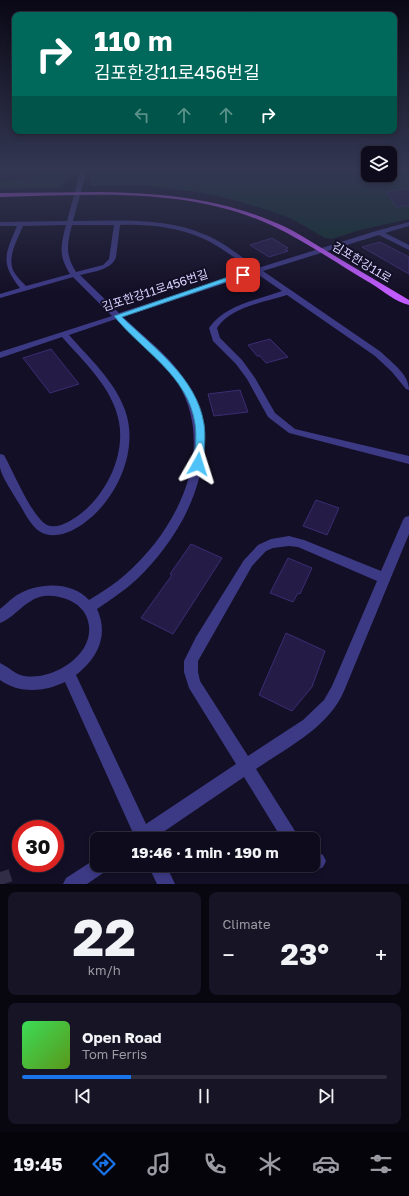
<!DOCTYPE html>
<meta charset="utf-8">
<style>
:root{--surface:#0e0b1c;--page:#171425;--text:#f1f3f6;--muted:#9b9ba3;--line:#2e2b3b;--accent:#1a73e8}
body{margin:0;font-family:"Golos Text","Noto Sans KR",sans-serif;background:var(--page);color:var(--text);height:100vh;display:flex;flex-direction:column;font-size:15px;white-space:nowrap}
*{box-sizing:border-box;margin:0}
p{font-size:13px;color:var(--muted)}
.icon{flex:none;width:22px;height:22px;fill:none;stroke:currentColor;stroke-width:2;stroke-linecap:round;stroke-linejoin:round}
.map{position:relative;height:884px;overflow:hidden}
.sheet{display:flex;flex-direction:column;gap:8px;padding:8px;background:#08060f;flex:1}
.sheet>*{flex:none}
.guide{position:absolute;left:12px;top:12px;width:385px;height:122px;border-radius:8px;box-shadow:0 2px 6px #0003,0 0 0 1px var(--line);background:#00695c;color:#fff;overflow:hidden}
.buttons{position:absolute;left:361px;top:146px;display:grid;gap:8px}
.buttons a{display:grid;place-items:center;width:36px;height:36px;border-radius:8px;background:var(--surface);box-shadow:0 2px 6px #0003,0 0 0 1px var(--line);font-size:20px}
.speed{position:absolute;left:12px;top:820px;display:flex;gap:8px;font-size:20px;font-weight:700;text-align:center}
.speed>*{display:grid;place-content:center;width:52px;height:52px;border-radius:50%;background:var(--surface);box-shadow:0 2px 6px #0003,0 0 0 1px var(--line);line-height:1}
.speed .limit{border:6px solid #d22;background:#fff;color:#111}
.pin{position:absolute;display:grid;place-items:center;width:34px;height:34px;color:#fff;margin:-17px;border-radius:8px;box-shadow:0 2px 6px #0006}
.me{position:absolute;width:44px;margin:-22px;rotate:6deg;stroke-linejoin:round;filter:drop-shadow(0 0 3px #0008)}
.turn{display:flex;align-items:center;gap:14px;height:84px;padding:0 16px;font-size:18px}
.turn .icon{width:52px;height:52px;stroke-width:2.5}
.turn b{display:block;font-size:28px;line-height:34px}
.lanes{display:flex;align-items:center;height:38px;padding:0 16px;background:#0003;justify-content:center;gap:20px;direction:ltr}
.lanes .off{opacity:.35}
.big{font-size:30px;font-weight:700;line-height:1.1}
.sheet .card{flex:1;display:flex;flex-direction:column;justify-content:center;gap:6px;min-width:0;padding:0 14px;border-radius:8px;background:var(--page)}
.sheet .dial{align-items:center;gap:0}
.dial b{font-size:52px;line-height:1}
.song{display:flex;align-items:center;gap:12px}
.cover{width:48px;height:48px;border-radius:6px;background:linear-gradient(135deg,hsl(130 70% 55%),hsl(90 70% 35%))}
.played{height:4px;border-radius:2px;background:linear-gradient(90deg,var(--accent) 30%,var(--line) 30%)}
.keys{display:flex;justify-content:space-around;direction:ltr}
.heat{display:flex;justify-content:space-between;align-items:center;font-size:22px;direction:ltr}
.sheet .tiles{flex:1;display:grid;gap:8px;grid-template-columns:1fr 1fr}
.card:last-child{grid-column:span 2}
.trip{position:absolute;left:90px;top:832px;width:230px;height:40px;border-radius:8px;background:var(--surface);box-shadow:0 2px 6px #0003,0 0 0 1px var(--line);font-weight:700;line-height:40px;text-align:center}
.dock{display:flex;height:64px;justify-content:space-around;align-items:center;background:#06040b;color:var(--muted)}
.dock .icon{width:28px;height:28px}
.dock .active{color:var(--accent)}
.dock b{font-size:18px;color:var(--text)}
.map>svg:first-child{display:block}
</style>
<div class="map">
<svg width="409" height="884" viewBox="0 0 409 884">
<rect width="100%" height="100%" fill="#130f26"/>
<!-- green -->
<path fill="#12302f" d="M57,169H74C65,174 67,184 59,188L0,189V182L28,178Z
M93,169H368V175H390V169H409V219L360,230L332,239L325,238L292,219L268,210L230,199L198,192L141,185L92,186L90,184Z"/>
<!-- building -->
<path fill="#241b47" stroke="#3b2d73" d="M409,188V205L397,207L386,192Z
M272,238L288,248L285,250L288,251L269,257L250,245Z
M380,242L409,257V274L362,247Z
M270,339L288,357L266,363L260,356H257L248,345Z
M51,349L79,384L50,393L23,358Z
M240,390L248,412L214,416L208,394Z
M316,500L339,508L327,535L303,526Z
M191,544L222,558L173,634L141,618L172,575L170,574Z
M288,558L312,568L300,594L298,593L293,602L270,593Z
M286,633L325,651L312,687L292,711L259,695Z"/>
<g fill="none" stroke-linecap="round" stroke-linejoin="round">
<!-- highway-tunnel -->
<path stroke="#312d47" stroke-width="18" stroke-dasharray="18 10" stroke-linecap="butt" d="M0,872L4,884"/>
<!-- minor -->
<path fill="#3d3a85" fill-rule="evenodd" d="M81,169H87L73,221C118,221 164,217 206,235C225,243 241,257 258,268L376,231L409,222V226L385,233L409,245V250L379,235L263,271L381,352C392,363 409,374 409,390L406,389L392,372L375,356L287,295C265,302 231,307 217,328L220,338L242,360L255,378L275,413L295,429L409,456V464L289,433L268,417L247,379L236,364L213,341L209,328C225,305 257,300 282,291L256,273L123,317C145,338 173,358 188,385C227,452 187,532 136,580C124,591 110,600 97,609C109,635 98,658 76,675L146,824L236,764L189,688L184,672V661L196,637L244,560L258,545L271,539L289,536L304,540L381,571L403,520L405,517L409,516V534L344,691C328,728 288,747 256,769L300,839H282L244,777L153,839H130L133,833L65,682C44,692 20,694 0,680V663C9,667 14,674 24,676C53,681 97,654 88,621C86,612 79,605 71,601C63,597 53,595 44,596C25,599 16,617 0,623V609C5,605 11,599 17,595C38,582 72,581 89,600C102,592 115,584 126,574C178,528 216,451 179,385C167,362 135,338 116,319L69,335C89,358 114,380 125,410C141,454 112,511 71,531C62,535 49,538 39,531C30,525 24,511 18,502C13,493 1,476 0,467C0,463 0,458 0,454L4,455C13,471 32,517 47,525C54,528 62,525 68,522C101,505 126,460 119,422C113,388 84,362 62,337L0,358V352L112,316L73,277L0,298V294L20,288C0,263 5,254 17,226H0V222L67,221ZM66,225C61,245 58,255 70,274L26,286C22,282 17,277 14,272C6,258 18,239 23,226ZM72,225H114L109,259L103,265L76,272C65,254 67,245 72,225ZM120,225C148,224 176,227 202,238C220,246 236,259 252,270L119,313L80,275C92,272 112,270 116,257ZM289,546L298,547L377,581L332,686L324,700L303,720L248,756L200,681L198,672V661L252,566L266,551L273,548Z
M313,850L323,855L326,861L323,867L317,870L308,865H313Z
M97,858V865H109L106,871L87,884H63L66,878Z
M148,865H166L175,884H157Z"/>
<!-- major -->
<path fill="#c25bff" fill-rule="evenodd" d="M102,192C159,193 215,198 269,220C291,228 310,241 330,253C356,269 383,284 409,300V305C396,302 383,291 372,284C339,265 307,242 273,226C189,186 90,195 0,197V193Z"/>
</g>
<!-- sky -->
<linearGradient id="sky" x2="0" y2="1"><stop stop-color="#0a0815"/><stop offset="0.58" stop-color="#333752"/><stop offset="1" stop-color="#333752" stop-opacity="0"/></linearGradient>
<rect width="409" height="293" fill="url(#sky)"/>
<!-- route -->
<path fill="#4fc3f7" stroke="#337fa1" d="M240,273L246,275L122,317C153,347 197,378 204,424C206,438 204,451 203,464L198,467L193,464C195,451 197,438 195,424C188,375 142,351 114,316Z"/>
<g text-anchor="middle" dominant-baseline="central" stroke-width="4" stroke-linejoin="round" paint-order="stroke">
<!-- far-street labels -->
<g font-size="12" fill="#d9d4ff" stroke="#130f26">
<text transform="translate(362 262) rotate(31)">김포한강11로</text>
<text transform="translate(155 290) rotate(-18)">김포한강11로456번길</text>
</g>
</g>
</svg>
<div class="buttons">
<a><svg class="icon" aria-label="layers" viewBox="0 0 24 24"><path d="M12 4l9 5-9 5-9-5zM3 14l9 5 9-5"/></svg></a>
</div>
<div class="speed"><div class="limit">30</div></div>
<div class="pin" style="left:243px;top:275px;background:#d93025"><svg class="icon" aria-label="arrive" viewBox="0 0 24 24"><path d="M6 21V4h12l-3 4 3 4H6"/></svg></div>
<svg class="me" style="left:198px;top:464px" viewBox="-20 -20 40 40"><path d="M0-17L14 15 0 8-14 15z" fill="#4fc3f7" stroke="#fff" stroke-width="4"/></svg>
<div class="trip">19:46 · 1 min · 190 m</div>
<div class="guide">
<div class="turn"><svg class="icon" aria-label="right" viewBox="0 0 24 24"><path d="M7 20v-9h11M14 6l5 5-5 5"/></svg><div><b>110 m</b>김포한강11로456번길</div></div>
<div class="lanes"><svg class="icon off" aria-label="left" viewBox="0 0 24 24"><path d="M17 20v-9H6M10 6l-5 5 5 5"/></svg><svg class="icon off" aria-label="ahead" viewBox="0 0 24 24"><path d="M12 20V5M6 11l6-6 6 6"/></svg><svg class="icon off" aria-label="ahead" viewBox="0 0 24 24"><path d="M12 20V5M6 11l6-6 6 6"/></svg><svg class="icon" aria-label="right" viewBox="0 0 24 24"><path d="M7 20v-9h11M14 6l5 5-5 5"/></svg></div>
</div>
</div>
<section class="sheet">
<div class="tiles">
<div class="card dial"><b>22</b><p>km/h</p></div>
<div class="card"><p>Climate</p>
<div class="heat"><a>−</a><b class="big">23°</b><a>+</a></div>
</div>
<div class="card">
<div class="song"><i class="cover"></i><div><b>Open Road</b><p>Tom Ferris</p></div></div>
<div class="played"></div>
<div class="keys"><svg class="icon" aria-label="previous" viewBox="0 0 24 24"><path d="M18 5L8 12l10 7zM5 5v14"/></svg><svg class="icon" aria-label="pause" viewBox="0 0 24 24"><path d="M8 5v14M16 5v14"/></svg><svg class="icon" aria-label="next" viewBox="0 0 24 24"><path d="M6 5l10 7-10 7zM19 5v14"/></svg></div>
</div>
</div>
</section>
<nav class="dock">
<b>19:45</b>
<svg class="icon active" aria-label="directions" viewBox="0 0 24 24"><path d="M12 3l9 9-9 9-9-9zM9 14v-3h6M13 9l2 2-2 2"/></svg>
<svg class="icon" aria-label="music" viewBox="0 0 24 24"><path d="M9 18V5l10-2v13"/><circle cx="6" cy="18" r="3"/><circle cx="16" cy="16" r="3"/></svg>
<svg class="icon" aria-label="phone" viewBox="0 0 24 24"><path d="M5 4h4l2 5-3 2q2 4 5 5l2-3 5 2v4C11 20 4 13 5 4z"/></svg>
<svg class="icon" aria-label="climate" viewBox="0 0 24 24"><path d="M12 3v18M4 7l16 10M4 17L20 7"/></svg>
<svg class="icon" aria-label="car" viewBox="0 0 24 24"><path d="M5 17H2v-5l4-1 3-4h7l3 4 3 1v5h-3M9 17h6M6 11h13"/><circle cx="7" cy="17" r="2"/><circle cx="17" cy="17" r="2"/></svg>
<svg class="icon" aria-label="filters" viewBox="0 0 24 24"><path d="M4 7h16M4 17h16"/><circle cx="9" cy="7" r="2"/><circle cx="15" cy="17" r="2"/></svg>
</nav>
